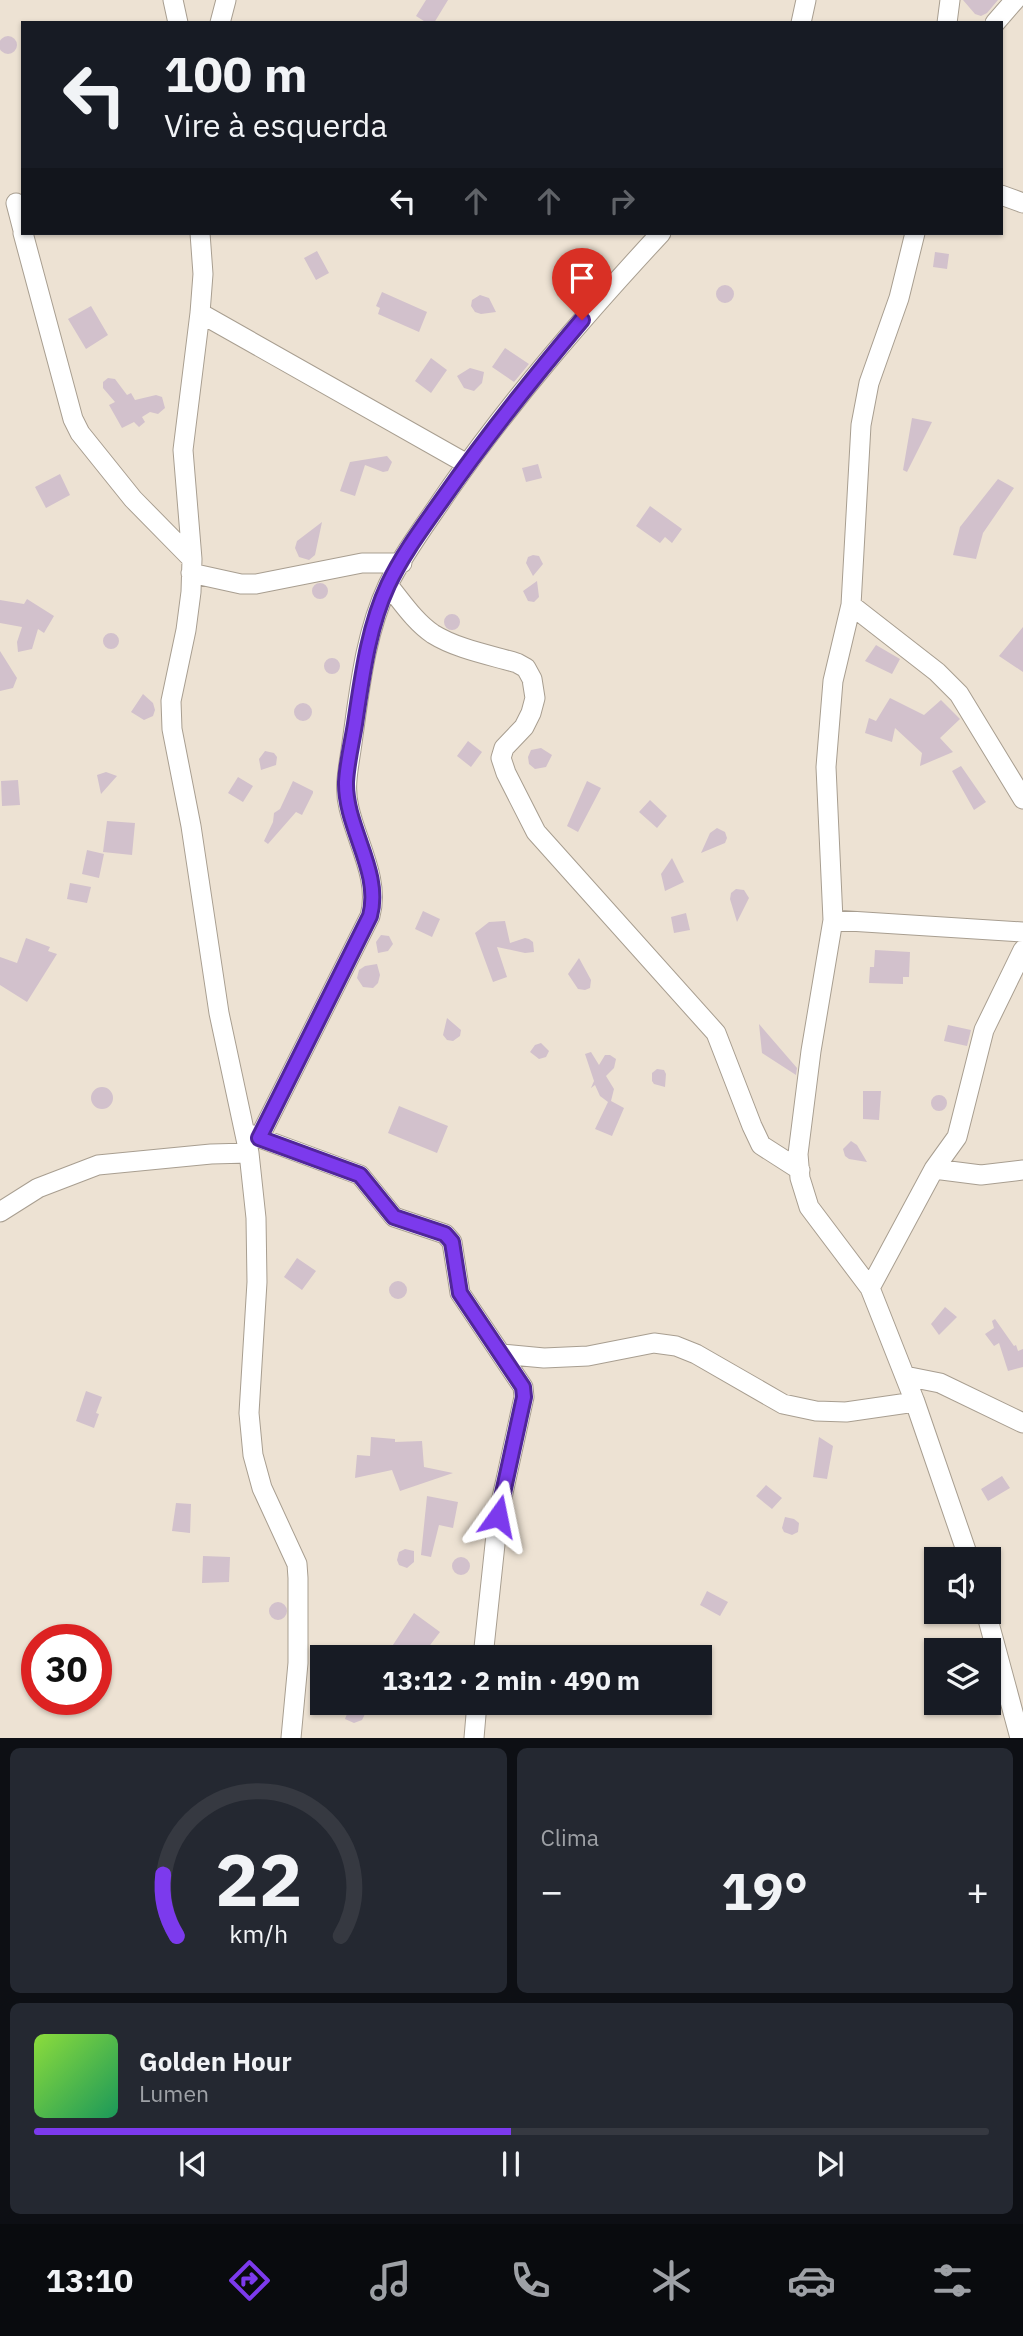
<!DOCTYPE html>
<html lang="pt">
<meta charset="utf-8">
<style>
:root{--surface:#171b24;--page:#242831;--text:#f1f3f6;--muted:#9ea1a6;--line:#363941;--accent:#7c3aed}
body{margin:0;font-family:"IBM Plex Sans",sans-serif;background:var(--page);color:var(--text);height:100vh;display:flex;flex-direction:column;font-size:26px;white-space:nowrap}
*{box-sizing:border-box;margin:0}
p{font-size:23px;color:var(--muted)}
.icon{flex:none;width:38px;height:38px;fill:none;stroke:currentColor;stroke-width:2;stroke-linecap:round;stroke-linejoin:round}
.map{position:relative;height:1738px;overflow:hidden}
.side{display:flex;flex-direction:column;gap:10px;padding:10px;background:#0d0f14;flex:1}
.side>*{flex:none}
.guide{position:absolute;left:21px;top:21px;width:982px;height:214px;border-radius:0px;box-shadow:0 2px 5px #0004;background:#171b24;color:var(--text);overflow:hidden}
.buttons{position:absolute;left:924px;top:1547px;display:grid;gap:14px}
.buttons a{display:grid;place-items:center;width:77px;height:77px;border-radius:0px;background:var(--surface);box-shadow:0 2px 5px #0004;font-size:35px}
.speed{position:absolute;left:21px;top:1624px;display:flex;gap:14px;font-size:35px;font-weight:700;text-align:center}
.speed>*{display:grid;place-content:center;width:91px;height:91px;border-radius:50%;background:var(--surface);box-shadow:0 2px 5px #0004;line-height:1}
.speed .limit{border:10px solid #d22;background:#fff;color:#111}
.pin{position:absolute;display:grid;place-items:center;width:60px;height:60px;color:#fff;margin:-72px -30px;border-radius:50% 50% 50% 0;rotate:-45deg;box-shadow:0 0 7px #0007}
.pin .icon{rotate:45deg}
.me{position:absolute;width:77px;margin:-38px;rotate:12deg;stroke-linejoin:round;filter:drop-shadow(0 0 5px #0008)}
.turn{display:flex;align-items:center;gap:24px;height:147px;padding:0 28px;font-size:32px}
.turn .icon{width:91px;height:91px;stroke-width:2.5}
.turn b{display:block;font-size:49px;line-height:60px}
.lanes{display:flex;align-items:center;height:66px;padding:0 28px;background:#0003;justify-content:center;gap:35px;direction:ltr}
.lanes .off{opacity:.35}
.big{font-size:52px;font-weight:700;line-height:1.1}
.side .card{flex:1;display:flex;flex-direction:column;justify-content:center;gap:10px;min-width:0;padding:0 24px;border-radius:10px;background:var(--page)}
.side .dial{align-items:center;gap:0}
.dial svg{height:182px;overflow:visible;fill:none;stroke:var(--line);stroke-width:7;stroke-linecap:round;text-anchor:middle}
.dial text{fill:var(--text);stroke:none}
.song{display:flex;align-items:center;gap:21px}
.cover{width:84px;height:84px;border-radius:10px;background:linear-gradient(135deg,hsl(90 70% 55%),hsl(150 70% 35%))}
.played{height:7px;border-radius:4px;background:linear-gradient(90deg,var(--accent) 50%,var(--line) 50%)}
.keys{display:flex;justify-content:space-around;direction:ltr}
.heat{display:flex;justify-content:space-between;align-items:center;font-size:38px;direction:ltr}
.side .tiles{flex:1;display:grid;gap:10px;grid-template-columns:1fr 1fr}
.card:last-child{grid-column:span 2}
.trip{position:absolute;left:310px;top:1645px;width:402px;height:70px;border-radius:0px;background:var(--surface);box-shadow:0 2px 5px #0004;font-weight:700;line-height:70px;text-align:center}
.menu{display:flex;height:112px;justify-content:space-around;align-items:center;background:#090b0e;color:var(--muted)}
.menu .icon{width:49px;height:49px}
.menu .current{color:var(--accent)}
.menu b{font-size:32px;color:var(--text)}
.map>svg:first-child{display:block}
</style>
<div class="map">
<svg width="1023" height="1738" viewBox="0 0 1023 1738">
<rect width="100%" height="100%" fill="#ede2d3"/>
<!-- building -->
<path fill="#d2c1cc" d="M426,0H448L434,23H427L416,16Z
M963,0H998L987,13L981,16L975,14Z
M-1 45a9 9 0 1 1 18 0a9 9 0 1 1-18 0Z
M317,251L329,273L316,280L304,258Z
M935,252L949,254L947,269L933,267Z
M716 294a9 9 0 1 1 18 0a9 9 0 1 1-18 0Z
M382,292L427,312L419,332L378,314L380,308L376,306Z
M480,295L489,298L496,312L481,314L475,312L471,306L472,300Z
M91,306L108,335L86,349L68,319Z
M505,348L529,364L514,382L492,367Z
M431,358L447,370L431,393L415,381Z
M470,368L484,372L482,383L474,391L464,388L457,376Z
M108,378L115,379L127,395L131,393L135,400L156,395L162,397L165,408L158,414L150,412L142,417L145,422L139,427L134,422L122,428L109,405L115,402L103,388V382Z
M912,418L932,422L907,472L903,470Z
M387,456L392,462L388,471L383,472L365,465L355,496L340,491L350,462Z
M538,464L542,478L526,482L522,468Z
M60,474L70,495L46,508L35,487Z
M998,479L1014,488L983,533L976,559L953,555L960,527Z
M650,506L682,529L672,543L665,537L660,543L636,526Z
M322,522L315,555L309,560L299,557L295,548L297,541Z
M533,555L539,556L543,564L533,576L526,563L528,557Z
M537,581L539,597L534,602L528,601L523,591Z
M312 591a8 8 0 1 1 16 0a8 8 0 1 1-16 0Z
M27,599L54,616L44,633L38,629L32,649L18,652L17,642L22,627L0,623V600L24,604Z
M444 622a8 8 0 1 1 16 0a8 8 0 1 1-16 0Z
M1023,627V672L999,656Z
M103 641a8 8 0 1 1 16 0a8 8 0 1 1-16 0Z
M876,645L900,659L892,674L865,661Z
M0,651L17,678L13,688L0,691Z
M324 666a8 8 0 1 1 16 0a8 8 0 1 1-16 0Z
M143,694L153,703L155,710L153,716L144,720L131,712Z
M890,698L924,715L941,700L960,719L940,738L953,752L920,766L922,753L895,728L892,742L865,733L869,718L876,721Z
M294 712a9 9 0 1 1 18 0a9 9 0 1 1-18 0Z
M468,741L482,752L471,767L457,756Z
M541,748L552,755L546,767L535,769L529,764L528,757L531,750Z
M265,751L274,753L277,757L276,765L261,770L259,759Z
M961,766L986,802L974,810L952,771Z
M106,772L117,776L101,794L97,775Z
M238,777L253,786L243,802L228,793Z
M18,780L20,805L2,806L1,781Z
M293,781L313,791V793L302,815L296,812L268,844L264,841L273,822L274,813L280,809Z
M587,781L601,788L578,832L567,826Z
M650,800L667,816L657,828L639,812Z
M107,821L135,823L132,855L103,852Z
M717,828L725,832L727,838L725,843L701,853L710,833Z
M87,850L104,854L99,878L82,874Z
M672,858L684,882L665,891L661,874Z
M70,883L91,887L87,903L67,899Z
M736,889L744,890L749,898L737,922L730,899L731,893Z
M423,911L440,919L432,937L415,929Z
M686,913L690,930L674,933L671,917Z
M505,921L510,943L525,938L529,939L533,942L534,952L525,953L497,947L507,977L493,982L475,933L489,922Z
M381,935L389,936L393,944L388,951L378,953L376,942Z
M26,938L50,947L48,951L57,954L27,1002L0,985V957L17,963Z
M875,950L910,952L909,977H903V984L869,983L870,967H874Z
M579,958L591,980L590,988L585,990L578,989L568,974Z
M377,964L380,975L378,983L373,988L363,987L357,978L359,970L365,966Z
M447,1018L461,1030L460,1036L453,1041L447,1040L443,1035Z
M759,1024L797,1068L796,1075L762,1053Z
M948,1025L971,1030L967,1046L944,1041Z
M541,1043L549,1051L546,1057L539,1059L530,1052L535,1045Z
M591,1052L599,1065L605,1055H610L616,1059L614,1068L606,1076L614,1089L611,1101L624,1108L612,1136L595,1129L608,1102L600,1096L595,1085L591,1088L594,1081L585,1054Z
M657,1069L664,1070L666,1074L665,1087L654,1084L652,1081V1073Z
M91 1098a11 11 0 1 1 22 0a11 11 0 1 1-22 0Z
M863,1091H881L879,1120L863,1119Z
M931 1103a8 8 0 1 1 16 0a8 8 0 1 1-16 0Z
M399,1106L448,1126L437,1153L388,1133Z
M851,1141L857,1145L867,1162L849,1159L845,1156L843,1149Z
M297,1258L316,1271L302,1290L284,1277Z
M389 1290a9 9 0 1 1 18 0a9 9 0 1 1-18 0Z
M945,1307L957,1317L939,1335L931,1324Z
M995,1319L1014,1346L1016,1345L1018,1351L1023,1349V1367L1008,1371L999,1343L994,1346L985,1334L994,1328L992,1321Z
M86,1391L102,1397L96,1413L99,1414L94,1428L76,1421Z
M371,1437L395,1439V1442L422,1441L424,1467L453,1473L400,1491L392,1470L355,1478L357,1455L370,1456Z
M819,1437L833,1446L827,1479L813,1477Z
M1002,1476L1010,1488L988,1501L981,1489Z
M766,1485L782,1498L772,1509L756,1496Z
M427,1496L458,1502L453,1528L439,1525L431,1557L421,1555Z
M176,1503L191,1504L190,1533L172,1531Z
M785,1517L794,1519L799,1523L798,1532L792,1535L784,1532L782,1528Z
M405,1549L414,1551V1562L407,1568L399,1565L397,1560L399,1552Z
M203,1556L230,1557L229,1582L202,1583Z
M452 1566a9 9 0 1 1 18 0a9 9 0 1 1-18 0Z
M707,1591L728,1602L720,1616L700,1605Z
M269 1611a9 9 0 1 1 18 0a9 9 0 1 1-18 0Z
M414,1613L440,1632L421,1657H385Z
M356,1705L363,1709L365,1714L362,1720L354,1723L345,1719L349,1709Z"/>
<g fill="none" stroke-linecap="round" stroke-linejoin="round">
<!-- minor casing -->
<g stroke="#a89e90" stroke-width="21">
<path id="minor" d="M173,0L178,23
M220,23L226,0
M801,23L806,0
M947,23L950,0
M995,23L1015,0
M1001,195L1023,203
M16,203L23,230
M23,233L73,419L80,433L133,499L192,559
M200,233L203,274L200,313L183,450L192,559L191,592L186,630L171,701L172,729L191,826L219,1013L249,1153L256,1218L257,1282L249,1413L253,1455L262,1488L297,1564L298,1578V1663L291,1738
M915,233L899,298L869,383L861,425L851,605L833,681L826,767L833,920L811,1051L798,1154L800,1178L809,1207L870,1288L915,1402L969,1559
M200,313L467,464
M191,573L241,584H256L362,563H402
M388,585C402,602 415,622 433,634C457,649 490,655 517,663L526,668L532,679L535,698L531,713L524,727L504,748L501,758L506,773L536,832L716,1033L752,1126L761,1145L800,1170
M851,605L937,672L959,694L1023,799
M833,920L1023,932
M249,1134L360,1175L394,1217L445,1234L452,1242L460,1293L523,1387L524,1397L498,1516L483,1657
M259,1138L370,916C380,880 357,843 349,808C344,789 348,770 351,750C359,695 364,636 388,585C404,552 428,521 448,491C512,399 585,315 661,233
M934,1169L981,1175L1023,1170
M0,1212L38,1188L98,1165L211,1154L249,1153
M870,1288L934,1169L957,1137L984,1030L1023,950
M501,1354L544,1358L588,1356L654,1343L676,1346L696,1354L783,1404L816,1411L846,1412L915,1402
M905,1376L940,1383L1023,1423
M986,1612L1020,1738
M474,1738L477,1703"/>
</g>
<!-- minor -->
<use href="#minor" stroke="#fff" stroke-width="19"/>
</g>
<g fill="none" stroke-linecap="round" stroke-linejoin="round">
<!-- route casing -->
<g stroke="#51269a" stroke-width="18">
<path id="route" d="M498,1516L524,1397L523,1387L460,1293L452,1242L445,1234L394,1217L360,1175L259,1138L370,916C382,871 345,828 346,782C347,763 352,743 355,724C362,678 368,628 388,585C402,555 423,527 442,500C486,437 533,378 582,320"/>
</g>
<!-- route -->
<use href="#route" stroke="#7c3aed" stroke-width="12"/>
</g>
</svg>
<div class="buttons">
<a><svg class="icon" aria-label="sound" viewBox="0 0 24 24"><path d="M4 9h4l5-4v14l-5-4H4zM17 9q2 3 0 6"/></svg></a>
<a><svg class="icon" aria-label="layers" viewBox="0 0 24 24"><path d="M12 4l9 5-9 5-9-5zM3 14l9 5 9-5"/></svg></a>
</div>
<div class="speed"><div class="limit">30</div></div>
<div class="pin" style="left:582px;top:320px;background:#d93025"><svg class="icon" aria-label="arrive" viewBox="0 0 24 24"><path d="M6 21V4h12l-3 4 3 4H6"/></svg></div>
<svg class="me" style="left:498px;top:1516px" viewBox="-20 -20 40 40"><path d="M0-17L14 15 0 8-14 15z" fill="#7c3aed" stroke="#fff" stroke-width="4"/></svg>
<div class="trip">13:12 · 2 min · 490 m</div>
<div class="guide">
<div class="turn"><svg class="icon" aria-label="left" viewBox="0 0 24 24"><path d="M17 20v-9H6M10 6l-5 5 5 5"/></svg><div><b>100 m</b>Vire à esquerda</div></div>
<div class="lanes"><svg class="icon" aria-label="left" viewBox="0 0 24 24"><path d="M17 20v-9H6M10 6l-5 5 5 5"/></svg><svg class="icon off" aria-label="ahead" viewBox="0 0 24 24"><path d="M12 20V5M6 11l6-6 6 6"/></svg><svg class="icon off" aria-label="ahead" viewBox="0 0 24 24"><path d="M12 20V5M6 11l6-6 6 6"/></svg><svg class="icon off" aria-label="right" viewBox="0 0 24 24"><path d="M7 20v-9h11M14 6l5 5-5 5"/></svg></div>
</div>
</div>
<section class="side">
<div class="tiles">
<div class="card dial"><svg viewBox="0 0 100 80">
<path d="M14 69A42 42 0 1 1 86 69"/>
<path d="M14 69A42 42 0 0 1 8 42" stroke="#7c3aed"/>
<text x="50" y="56" font-size="32" font-weight="700">22</text>
<text x="50" y="72" font-size="11">km/h</text>
</svg></div>
<div class="card"><p>Clima</p>
<div class="heat"><a>−</a><b class="big">19°</b><a>+</a></div>
</div>
<div class="card">
<div class="song"><i class="cover"></i><div><b>Golden Hour</b><p>Lumen</p></div></div>
<div class="played"></div>
<div class="keys"><svg class="icon" aria-label="previous" viewBox="0 0 24 24"><path d="M18 5L8 12l10 7zM5 5v14"/></svg><svg class="icon" aria-label="pause" viewBox="0 0 24 24"><path d="M8 5v14M16 5v14"/></svg><svg class="icon" aria-label="next" viewBox="0 0 24 24"><path d="M6 5l10 7-10 7zM19 5v14"/></svg></div>
</div>
</div>
</section>
<nav class="menu">
<b>13:10</b>
<svg class="icon current" aria-label="directions" viewBox="0 0 24 24"><path d="M12 3l9 9-9 9-9-9zM9 14v-3h6M13 9l2 2-2 2"/></svg>
<svg class="icon" aria-label="music" viewBox="0 0 24 24"><path d="M9 18V5l10-2v13"/><circle cx="6" cy="18" r="3"/><circle cx="16" cy="16" r="3"/></svg>
<svg class="icon" aria-label="phone" viewBox="0 0 24 24"><path d="M5 4h4l2 5-3 2q2 4 5 5l2-3 5 2v4C11 20 4 13 5 4z"/></svg>
<svg class="icon" aria-label="climate" viewBox="0 0 24 24"><path d="M12 3v18M4 7l16 10M4 17L20 7"/></svg>
<svg class="icon" aria-label="car" viewBox="0 0 24 24"><path d="M5 17H2v-5l4-1 3-4h7l3 4 3 1v5h-3M9 17h6M6 11h13"/><circle cx="7" cy="17" r="2"/><circle cx="17" cy="17" r="2"/></svg>
<svg class="icon" aria-label="filters" viewBox="0 0 24 24"><path d="M4 7h16M4 17h16"/><circle cx="9" cy="7" r="2"/><circle cx="15" cy="17" r="2"/></svg>
</nav>
